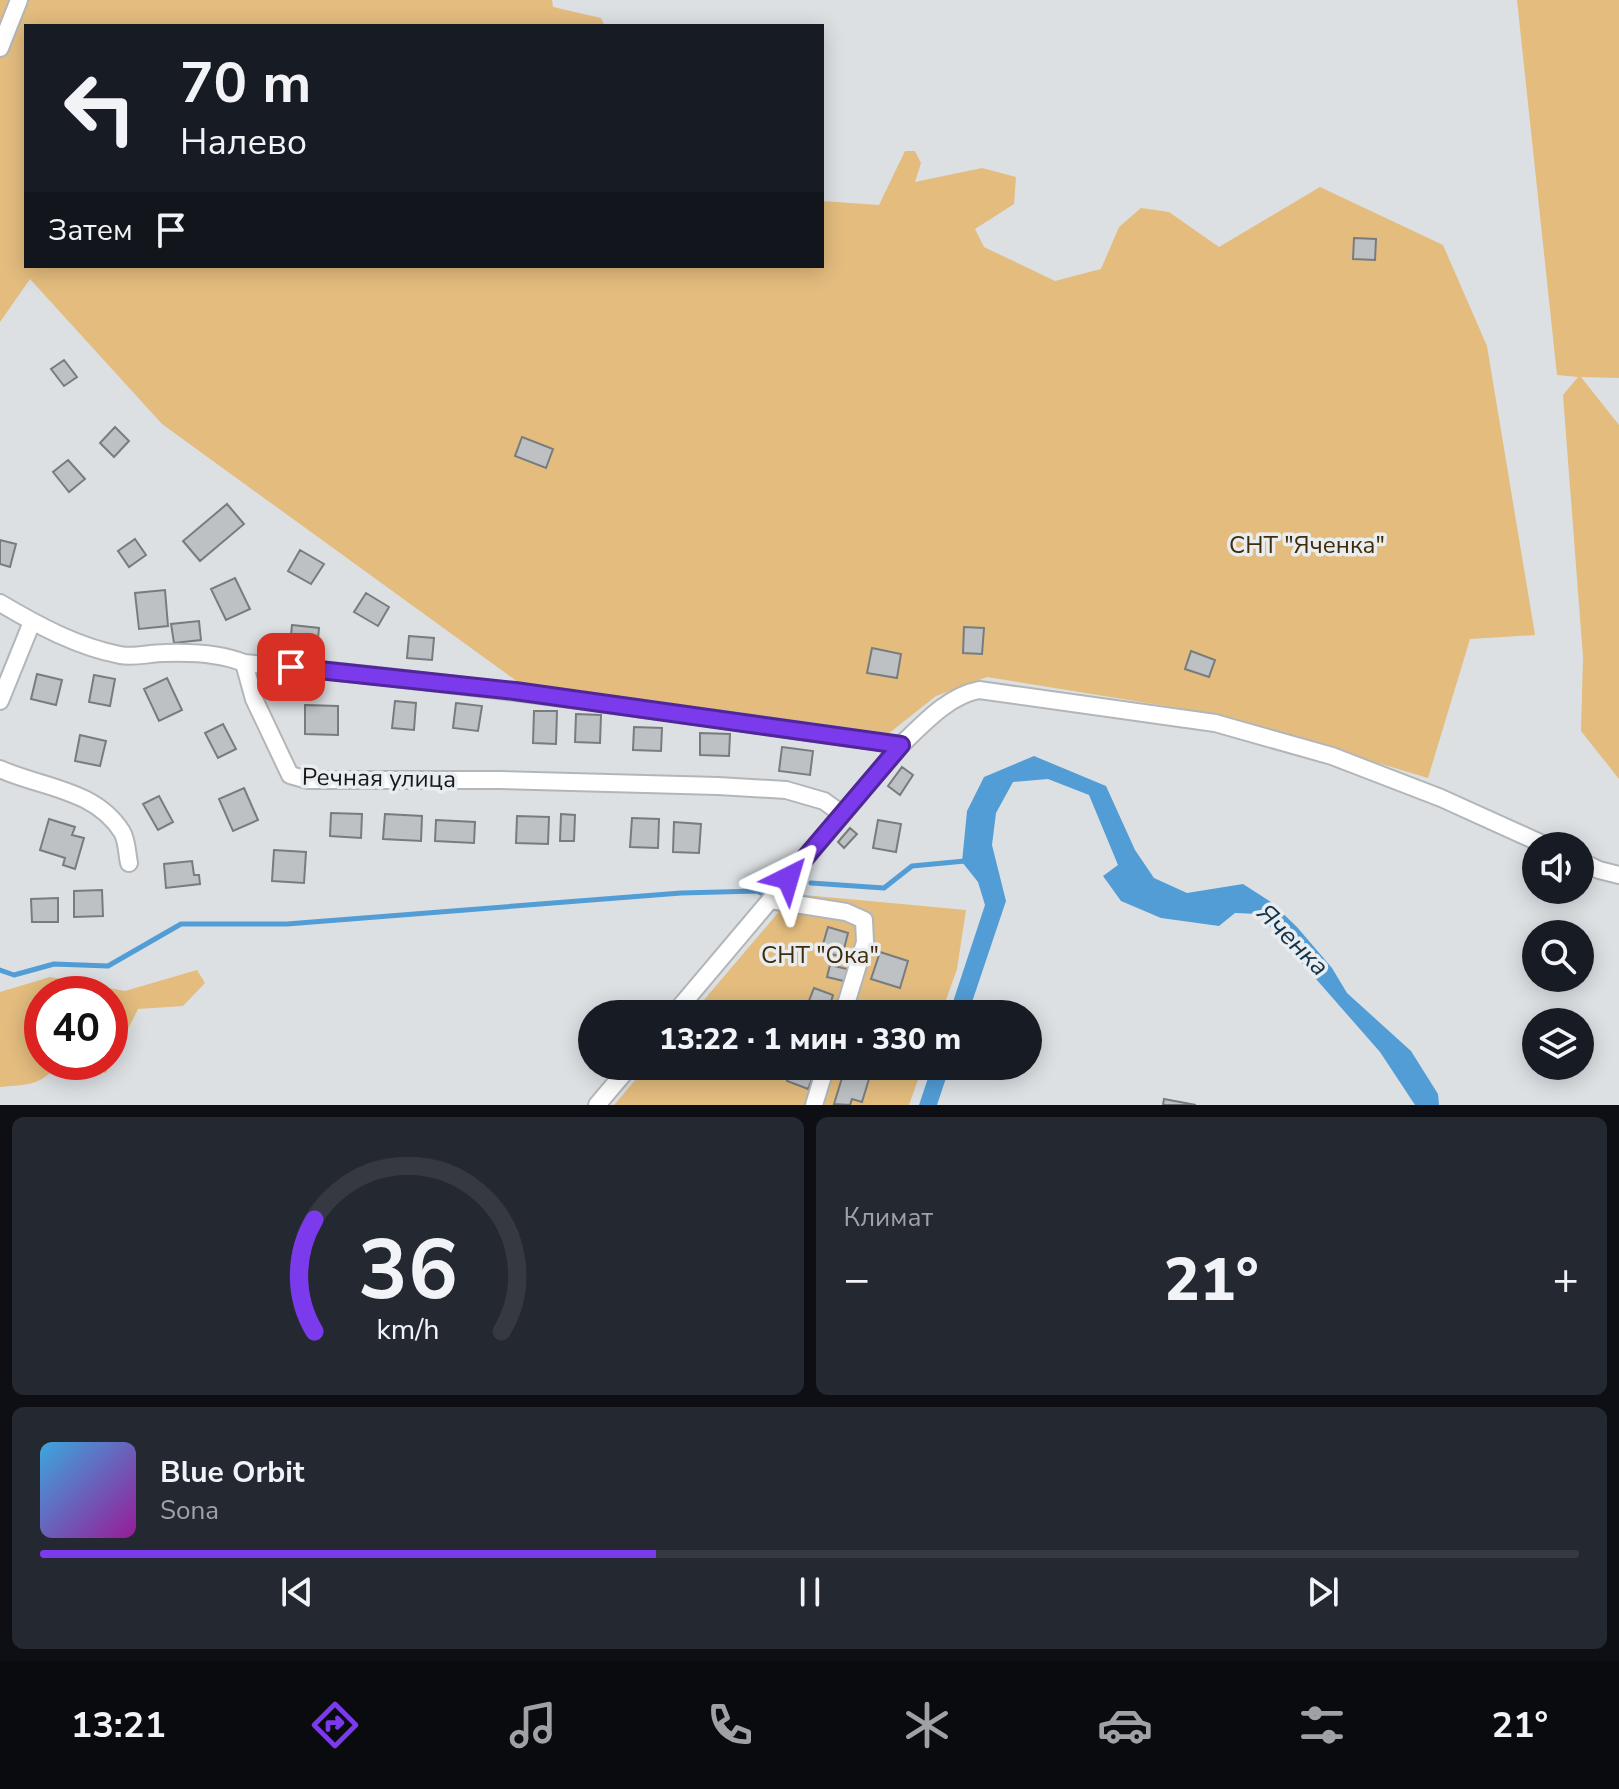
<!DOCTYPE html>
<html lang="ru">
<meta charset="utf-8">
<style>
:root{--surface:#171b24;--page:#242831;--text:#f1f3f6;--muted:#9ea1a6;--line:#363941;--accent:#7c3aed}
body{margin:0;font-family:"Nunito Sans",sans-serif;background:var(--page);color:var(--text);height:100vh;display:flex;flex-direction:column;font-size:30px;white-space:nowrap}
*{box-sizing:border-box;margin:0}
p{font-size:26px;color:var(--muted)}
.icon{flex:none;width:44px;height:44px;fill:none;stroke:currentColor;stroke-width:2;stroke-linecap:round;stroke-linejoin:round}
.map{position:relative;height:1105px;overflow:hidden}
.side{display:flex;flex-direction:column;gap:12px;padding:12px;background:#0d0f14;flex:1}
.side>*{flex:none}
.top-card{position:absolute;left:24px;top:24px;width:800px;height:244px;border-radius:0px;box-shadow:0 4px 20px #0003;background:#171b24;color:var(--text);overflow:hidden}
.buttons{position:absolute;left:1522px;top:832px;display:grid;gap:16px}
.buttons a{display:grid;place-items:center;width:72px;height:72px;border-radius:50%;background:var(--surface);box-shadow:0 4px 20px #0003;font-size:40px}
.speed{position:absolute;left:24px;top:976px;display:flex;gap:16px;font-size:40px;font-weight:700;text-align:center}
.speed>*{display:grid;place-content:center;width:104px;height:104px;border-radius:50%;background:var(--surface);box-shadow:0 4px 20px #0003;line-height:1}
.speed .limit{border:12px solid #d22;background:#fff;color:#111}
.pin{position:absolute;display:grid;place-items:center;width:68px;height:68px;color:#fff;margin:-34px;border-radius:16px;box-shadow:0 4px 12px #0006}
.me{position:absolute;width:88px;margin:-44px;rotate:40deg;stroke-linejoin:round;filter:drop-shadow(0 0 6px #0008)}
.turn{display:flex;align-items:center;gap:28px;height:168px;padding:0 24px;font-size:36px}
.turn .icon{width:104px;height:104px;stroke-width:2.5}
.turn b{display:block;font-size:56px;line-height:68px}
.then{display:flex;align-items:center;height:76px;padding:0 24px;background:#0003;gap:16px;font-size:30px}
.big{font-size:60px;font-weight:800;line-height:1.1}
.side .tile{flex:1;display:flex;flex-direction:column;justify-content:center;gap:12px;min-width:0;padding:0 28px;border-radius:12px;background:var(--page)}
.side .dial{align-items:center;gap:0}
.dial svg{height:208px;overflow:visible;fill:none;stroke:var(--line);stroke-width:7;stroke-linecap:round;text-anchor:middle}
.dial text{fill:var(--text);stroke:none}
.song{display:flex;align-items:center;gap:24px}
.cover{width:96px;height:96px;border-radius:12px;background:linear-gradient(135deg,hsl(200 70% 55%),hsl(300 70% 35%))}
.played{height:8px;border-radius:4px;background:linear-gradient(90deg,var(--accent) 40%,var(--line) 40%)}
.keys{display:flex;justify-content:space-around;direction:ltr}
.heat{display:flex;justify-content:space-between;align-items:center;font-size:44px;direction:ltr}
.side .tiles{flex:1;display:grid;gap:12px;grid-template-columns:1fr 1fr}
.tile:last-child{grid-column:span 2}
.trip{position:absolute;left:578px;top:1000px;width:464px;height:80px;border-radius:40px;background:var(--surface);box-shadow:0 4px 20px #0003;font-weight:800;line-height:80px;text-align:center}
.tabs{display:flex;height:128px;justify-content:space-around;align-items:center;background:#090b0e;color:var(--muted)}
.tabs .icon{width:56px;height:56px}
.tabs .selected{color:var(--accent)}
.tabs b{font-size:36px;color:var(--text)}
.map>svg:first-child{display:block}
</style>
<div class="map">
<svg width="1619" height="1105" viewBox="0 0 1619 1105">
<rect width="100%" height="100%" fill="#dce0e3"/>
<!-- green -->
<path fill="#e3bc7e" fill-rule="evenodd" d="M0,0H552L553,7L601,18L605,26H26V266H822V201L879,205L905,151H915L921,163L915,182L982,168L1016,177L1014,204L975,229L984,247L1055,281L1101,269L1119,227L1141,208L1169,212L1219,247L1320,187L1443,245L1487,346L1535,635L1470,639L1428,778L1215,714L987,677L936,696L888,734L522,685L162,424L30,279L0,322Z
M1517,0H1619V378L1581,377L1619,425V779L1581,731L1583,657L1563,395L1578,377L1557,375Z
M794,894L966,910L957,969L941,1014H692Z
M197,970L205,983L183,1006L138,1009L106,1073L61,1063C38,1086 32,1084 0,1087V992L50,977L125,991ZM110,994V1062H42V994Z
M647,1066H923L909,1105H614Z"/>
<!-- water -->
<path fill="#529dd6" d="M1034,756L1106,786L1135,850L1154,878L1187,893L1243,884L1271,902L1297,927L1332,968L1347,993L1411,1051L1438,1094L1439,1105H1415L1380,1052L1259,914L1235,913L1219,926L1161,918L1121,901L1103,876L1118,865L1089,795L1048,779L1013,782L996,813L992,845L1006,901L968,1014H949L985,905L978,882L962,862L967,811L984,777Z
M932,1066H950L937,1105H919Z"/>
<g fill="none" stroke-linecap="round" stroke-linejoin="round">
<!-- stream -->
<path stroke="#529dd6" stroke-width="5" d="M811,883L884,888L912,866L965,861
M0,970L14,975L54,964L108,966L181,924H287L681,893L757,891L765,895L775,882"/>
</g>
<!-- building -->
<path fill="#bdc1c4" stroke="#797c7f" stroke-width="2" d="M1354,238L1376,239L1375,260L1353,259Z
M64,360L77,377L64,386L51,369Z
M115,427L129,441L114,457L100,443Z
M522,437L553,449L546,468L515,456Z
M68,460L85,479L69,492L53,472Z
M227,504L244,524L200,561L183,541Z
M135,539L146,555L129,567L118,551Z
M0,540L16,544L10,567L0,564Z
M300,550L324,564L311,584L288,571Z
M235,578L250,609L226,620L211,589Z
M165,590L168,626L139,629L135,593Z
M366,593L389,607L378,626L354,612Z
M199,621L201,640L174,643L171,624Z
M292,625L319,628L317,649L290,646Z
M964,627L984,628L982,654L963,653Z
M409,636L434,638L432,660L407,658Z
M872,648L901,654L897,678L867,673Z
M1191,651L1215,660L1209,677L1185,669Z
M37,674L62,680L56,705L31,699Z
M94,675L115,679L110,706L89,702Z
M167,678L182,710L159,721L144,689Z
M395,701L416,703L414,730L392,728Z
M456,703L482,706L478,731L453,728Z
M305,705L338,706V735L305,734Z
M534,711H557L556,744L533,743Z
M576,714L601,715L600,743L575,742Z
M223,724L236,749L218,758L205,733Z
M634,727L662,728L661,751L633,750Z
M700,733L730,734L729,756L700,755Z
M80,735L106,741L100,766L75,761Z
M782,747L813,751L810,775L779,771Z
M902,767L913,775L900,795L888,786Z
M244,788L258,820L233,831L219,799Z
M159,796L173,822L158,830L143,804Z
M331,813L362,814L361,838L330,836Z
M385,814L422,816L421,841L383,839Z
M561,814L575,815L574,841H560Z
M517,816L549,817L548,844L516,843Z
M632,818L659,819L658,848L630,847Z
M49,819L75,827L72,835L84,838L75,869L63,865L65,858L40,850Z
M436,820L475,822L474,843L435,841Z
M878,820L901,824L896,852L873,848Z
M674,822L701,824L699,853L673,852Z
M850,828L857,834L844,848L838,842Z
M274,850L306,852L304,883L272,881Z
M192,861L194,875H199L200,884L166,888L164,864Z
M102,890L103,916L74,917V891Z
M58,898V922H32L31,899Z
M828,927L848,933L842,957L821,951Z
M880,952L908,961L900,988L871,979Z
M830,965L851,970L848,982L827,977Z
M814,988L833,995L830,1005L836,1008L834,1014H813L815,1009L807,1006Z
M793,1066L814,1074L808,1089L787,1081Z
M839,1066L853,1068L851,1074L869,1079L862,1102L852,1099L850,1105L834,1104L842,1078L836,1076Z
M1164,1099L1196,1105H1163Z"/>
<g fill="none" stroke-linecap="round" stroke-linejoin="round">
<!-- minor casing -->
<g stroke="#b2b6b9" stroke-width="20">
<path id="minor" d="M0,48L19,0
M0,603C37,625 78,647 120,655C134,658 150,653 164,653C190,652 220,653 244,663C464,682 682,714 901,745
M244,663L254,699L290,775L308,780H499L718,786L786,790L824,801L842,814
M0,701L32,622
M0,769C42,788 95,789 122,832C127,840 127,854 129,863
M1580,861L1599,870L1619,875
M770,900L846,912L864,920L865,942L843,1014
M674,1014L901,745C924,723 948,696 979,690L1215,723L1332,756L1441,798L1547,846
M597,1105L630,1066
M814,1105L826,1066"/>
</g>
<!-- minor -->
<use href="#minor" stroke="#fff" stroke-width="16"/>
</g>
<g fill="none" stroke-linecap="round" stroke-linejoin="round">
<!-- route casing -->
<g stroke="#51269a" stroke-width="20">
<path id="route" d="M291,667L515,691L901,745L788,878"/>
</g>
<!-- route -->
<use href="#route" stroke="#7c3aed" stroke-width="14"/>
</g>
<g text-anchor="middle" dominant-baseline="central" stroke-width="7" stroke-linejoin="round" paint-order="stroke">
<!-- park labels -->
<g font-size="24" fill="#402c08" stroke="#e9edf0">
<text x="1307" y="545">СНТ "Яченка"</text>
<text x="820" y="955">СНТ "Ока"</text>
</g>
<!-- street labels -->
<g font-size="24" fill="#17181a" stroke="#e9edf0">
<text transform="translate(379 778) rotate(1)">Речная улица</text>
</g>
<!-- water labels -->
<g font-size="26" font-style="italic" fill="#13344b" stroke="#e9edf0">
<text transform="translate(1293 940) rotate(45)">Яченка</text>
</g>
</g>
</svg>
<div class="buttons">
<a><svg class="icon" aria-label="sound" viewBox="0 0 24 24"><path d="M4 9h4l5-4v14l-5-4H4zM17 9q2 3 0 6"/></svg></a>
<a><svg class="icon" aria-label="search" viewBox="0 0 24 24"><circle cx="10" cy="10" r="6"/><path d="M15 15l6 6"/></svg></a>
<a><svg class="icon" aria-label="layers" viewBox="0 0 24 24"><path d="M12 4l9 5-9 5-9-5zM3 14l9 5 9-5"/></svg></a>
</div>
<div class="speed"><div class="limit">40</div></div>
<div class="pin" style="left:291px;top:667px;background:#d93025"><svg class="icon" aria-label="arrive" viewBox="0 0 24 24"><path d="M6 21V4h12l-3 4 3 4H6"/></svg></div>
<svg class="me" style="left:788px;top:878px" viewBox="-20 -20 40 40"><path d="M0-17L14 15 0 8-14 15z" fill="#7c3aed" stroke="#fff" stroke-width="4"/></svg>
<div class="trip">13:22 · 1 мин · 330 m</div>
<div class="top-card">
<div class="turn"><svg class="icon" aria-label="left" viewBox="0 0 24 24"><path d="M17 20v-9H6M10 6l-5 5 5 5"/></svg><div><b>70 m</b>Налево</div></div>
<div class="then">Затем<svg class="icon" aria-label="arrive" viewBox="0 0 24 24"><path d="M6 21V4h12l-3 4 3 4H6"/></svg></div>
</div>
</div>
<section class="side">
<div class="tiles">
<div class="tile dial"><svg viewBox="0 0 100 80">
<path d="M14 69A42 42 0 1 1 86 69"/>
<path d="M14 69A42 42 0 0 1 14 26" stroke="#7c3aed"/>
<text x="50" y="56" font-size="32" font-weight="700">36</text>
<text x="50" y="72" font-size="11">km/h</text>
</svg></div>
<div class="tile"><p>Климат</p>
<div class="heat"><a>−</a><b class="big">21°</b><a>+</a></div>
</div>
<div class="tile">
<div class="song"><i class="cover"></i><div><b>Blue Orbit</b><p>Sona</p></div></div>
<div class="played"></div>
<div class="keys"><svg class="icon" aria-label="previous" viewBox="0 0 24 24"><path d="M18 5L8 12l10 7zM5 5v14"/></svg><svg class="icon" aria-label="pause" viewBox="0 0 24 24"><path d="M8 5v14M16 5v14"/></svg><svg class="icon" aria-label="next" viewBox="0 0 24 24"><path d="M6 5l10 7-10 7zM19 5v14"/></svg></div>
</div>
</div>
</section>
<nav class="tabs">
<b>13:21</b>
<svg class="icon selected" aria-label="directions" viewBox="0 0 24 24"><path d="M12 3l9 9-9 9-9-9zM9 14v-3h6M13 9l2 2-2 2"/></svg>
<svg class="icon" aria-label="music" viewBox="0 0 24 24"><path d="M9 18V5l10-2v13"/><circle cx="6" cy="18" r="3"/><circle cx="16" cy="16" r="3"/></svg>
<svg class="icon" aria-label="phone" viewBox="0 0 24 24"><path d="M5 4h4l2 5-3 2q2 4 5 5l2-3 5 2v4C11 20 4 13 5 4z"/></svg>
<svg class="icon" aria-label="climate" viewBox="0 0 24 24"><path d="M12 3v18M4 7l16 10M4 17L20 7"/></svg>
<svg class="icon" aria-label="car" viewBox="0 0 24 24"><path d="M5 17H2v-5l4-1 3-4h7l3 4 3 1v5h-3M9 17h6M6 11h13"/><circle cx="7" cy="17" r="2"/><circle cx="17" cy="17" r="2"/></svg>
<svg class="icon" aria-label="filters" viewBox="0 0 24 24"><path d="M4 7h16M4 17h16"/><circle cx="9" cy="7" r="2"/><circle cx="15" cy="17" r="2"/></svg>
<b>21°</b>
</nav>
